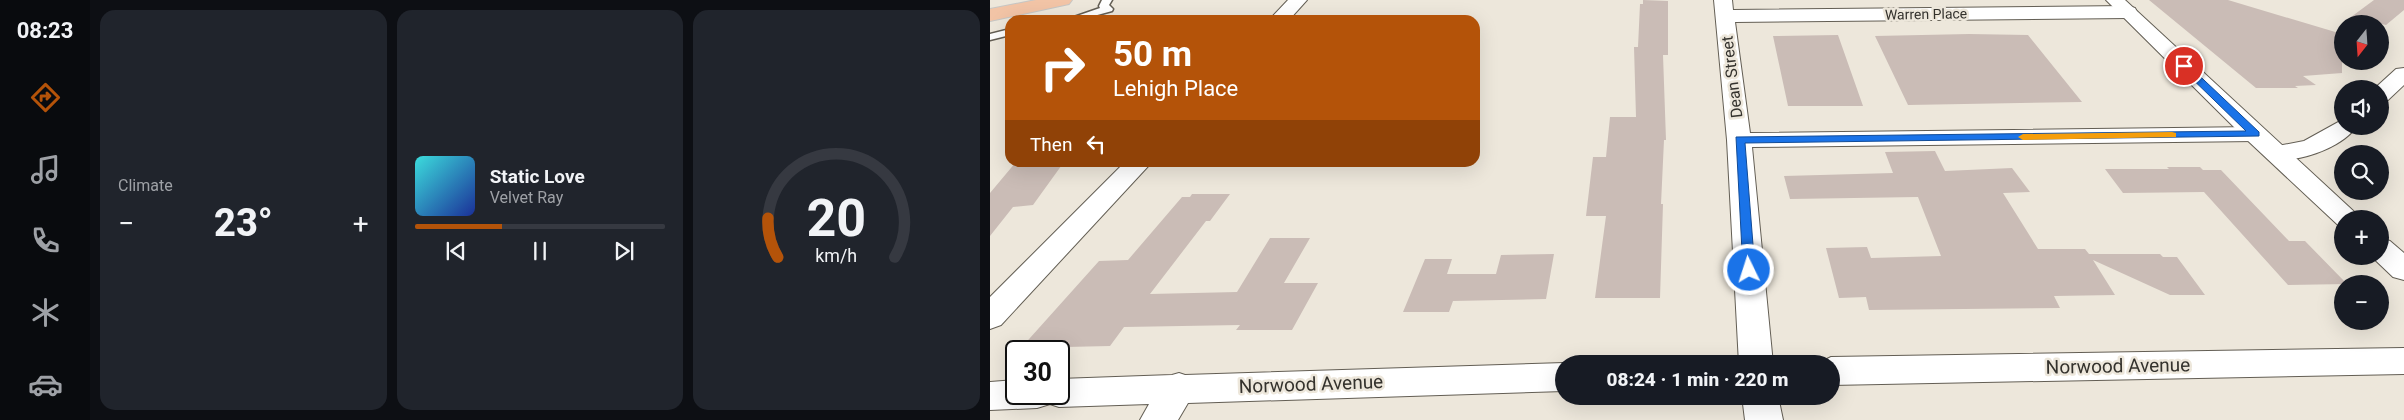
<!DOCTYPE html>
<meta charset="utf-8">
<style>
:root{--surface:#171b24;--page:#20242c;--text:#f1f3f6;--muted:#9ea1a6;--line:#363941;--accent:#b45309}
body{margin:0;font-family:Roboto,sans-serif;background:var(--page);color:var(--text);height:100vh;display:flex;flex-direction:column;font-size:19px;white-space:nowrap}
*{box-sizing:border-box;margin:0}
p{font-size:16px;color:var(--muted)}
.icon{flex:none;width:28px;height:28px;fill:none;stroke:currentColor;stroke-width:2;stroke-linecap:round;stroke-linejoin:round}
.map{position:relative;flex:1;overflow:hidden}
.drawer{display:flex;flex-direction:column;gap:10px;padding:10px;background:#0d0f14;width:900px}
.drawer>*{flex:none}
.top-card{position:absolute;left:15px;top:15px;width:475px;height:152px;border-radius:15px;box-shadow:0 5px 20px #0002;background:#b45309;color:#fff;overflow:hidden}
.needle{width:32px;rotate:197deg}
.buttons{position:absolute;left:1344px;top:15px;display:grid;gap:10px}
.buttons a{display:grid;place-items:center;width:55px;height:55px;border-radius:50%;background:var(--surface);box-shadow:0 5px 20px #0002;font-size:25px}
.speed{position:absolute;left:15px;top:340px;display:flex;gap:10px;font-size:25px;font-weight:700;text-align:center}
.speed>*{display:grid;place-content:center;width:65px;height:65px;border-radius:50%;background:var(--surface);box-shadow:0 5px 20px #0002;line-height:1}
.speed .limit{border:2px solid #111;border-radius:8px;background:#fff;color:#111}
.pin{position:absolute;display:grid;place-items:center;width:42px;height:42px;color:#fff;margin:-21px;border:2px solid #fff;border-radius:50%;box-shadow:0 1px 5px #0007}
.me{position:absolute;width:55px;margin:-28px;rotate:356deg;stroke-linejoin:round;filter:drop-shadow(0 0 4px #0008)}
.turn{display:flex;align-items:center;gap:18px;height:105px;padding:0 25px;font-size:22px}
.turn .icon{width:65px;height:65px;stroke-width:2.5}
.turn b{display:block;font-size:35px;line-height:42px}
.then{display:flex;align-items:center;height:48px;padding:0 25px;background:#0003;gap:10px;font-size:19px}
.big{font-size:38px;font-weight:800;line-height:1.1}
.drawer .tile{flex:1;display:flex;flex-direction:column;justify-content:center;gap:8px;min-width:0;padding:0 18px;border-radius:15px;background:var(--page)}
.drawer .dial{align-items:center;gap:0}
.dial svg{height:130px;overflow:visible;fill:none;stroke:var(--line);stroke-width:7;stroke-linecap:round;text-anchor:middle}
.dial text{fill:var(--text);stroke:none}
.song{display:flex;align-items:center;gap:15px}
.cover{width:60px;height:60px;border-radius:8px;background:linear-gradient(135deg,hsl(180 70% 55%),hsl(230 70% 35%))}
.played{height:5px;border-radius:2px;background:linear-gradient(90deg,var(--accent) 35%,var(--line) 35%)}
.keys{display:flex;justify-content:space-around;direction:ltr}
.heat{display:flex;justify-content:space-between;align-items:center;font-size:28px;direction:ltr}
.drawer .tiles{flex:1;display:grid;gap:10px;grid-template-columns:repeat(3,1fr)}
.trip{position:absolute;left:565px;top:355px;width:285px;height:50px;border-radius:25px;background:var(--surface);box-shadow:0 5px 20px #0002;font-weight:800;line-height:50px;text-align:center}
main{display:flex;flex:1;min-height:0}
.dock{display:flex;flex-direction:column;width:90px;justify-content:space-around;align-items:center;background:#090b0e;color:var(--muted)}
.dock .icon{width:35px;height:35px}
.dock .selected{color:var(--accent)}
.dock b{font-size:22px;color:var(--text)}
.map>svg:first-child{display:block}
</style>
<main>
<nav class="dock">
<b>08:23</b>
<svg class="icon selected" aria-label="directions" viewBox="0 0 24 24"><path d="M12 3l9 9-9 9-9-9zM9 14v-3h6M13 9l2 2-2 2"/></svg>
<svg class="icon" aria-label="music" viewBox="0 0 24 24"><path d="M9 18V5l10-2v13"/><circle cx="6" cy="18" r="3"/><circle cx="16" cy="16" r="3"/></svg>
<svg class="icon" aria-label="phone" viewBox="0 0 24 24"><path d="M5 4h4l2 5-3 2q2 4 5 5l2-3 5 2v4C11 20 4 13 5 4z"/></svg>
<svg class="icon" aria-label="climate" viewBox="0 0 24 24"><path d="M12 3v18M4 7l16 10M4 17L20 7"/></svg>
<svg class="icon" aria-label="car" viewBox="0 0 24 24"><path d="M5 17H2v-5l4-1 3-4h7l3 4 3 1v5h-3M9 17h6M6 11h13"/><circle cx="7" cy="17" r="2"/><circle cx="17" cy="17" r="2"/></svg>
</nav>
<section class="drawer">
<div class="tiles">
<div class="tile"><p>Climate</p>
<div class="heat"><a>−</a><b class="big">23°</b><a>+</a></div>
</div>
<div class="tile">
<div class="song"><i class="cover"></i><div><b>Static Love</b><p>Velvet Ray</p></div></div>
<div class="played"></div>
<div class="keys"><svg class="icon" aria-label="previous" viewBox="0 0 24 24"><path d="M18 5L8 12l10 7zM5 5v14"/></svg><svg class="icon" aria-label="pause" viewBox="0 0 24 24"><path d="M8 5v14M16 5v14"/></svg><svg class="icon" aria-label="next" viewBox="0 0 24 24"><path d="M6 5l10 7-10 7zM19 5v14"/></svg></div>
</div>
<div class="tile dial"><svg viewBox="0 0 100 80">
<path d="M14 69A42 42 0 1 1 86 69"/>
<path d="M14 69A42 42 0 0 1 8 45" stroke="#b45309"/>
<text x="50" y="56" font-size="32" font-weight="700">20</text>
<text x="50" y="72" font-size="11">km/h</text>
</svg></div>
</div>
</section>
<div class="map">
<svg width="1414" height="420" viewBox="0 0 1414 420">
<rect width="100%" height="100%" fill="#ede7db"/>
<!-- building -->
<path fill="#cabcb6" d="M653,0L678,1V55H673L676,140H674L671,204H673L670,298H605L616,216H596L603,157H616L620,117H646L644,47H648L650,4H653Z
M1159,0H1238L1352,34V73L1313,76L1326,85L1305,86L1308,88H1266Z
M1384,0H1414V10L1396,25L1361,17Z
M979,34L1038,35L1092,102L918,105L885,36Z
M848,35L873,106H798L783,36Z
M945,151L955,171L1022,168L1040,192L1013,193L1048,249H1095L1099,254H1170L1173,257H1187L1215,295H1180L1103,260L1125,295L1064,296L1070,308L879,310L876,297L849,298L836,248L877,247L881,258L951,256L928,197L800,199L794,176L903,173L895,152Z
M26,162H74L43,205L23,207L0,236V193Z
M1177,167H1210L1213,170H1231L1299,241H1315L1357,284L1298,285L1214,192L1133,193L1115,169H1179Z
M202,194H240L220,221H216L160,294L247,292L280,238H320L294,283H328L302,330H246L250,325L134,327L120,346L31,348L109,261L138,260L192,197H200Z
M564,254L556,299L463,301L459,312H413L435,259H462L457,274H506L511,255Z"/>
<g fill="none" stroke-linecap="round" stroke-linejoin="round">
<!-- service casing -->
<g stroke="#635e54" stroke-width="3">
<path id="service" d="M112,0H122L119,5L123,9L122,11L89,20L84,17L110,8L109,6Z
M20,29V35L0,40V34Z"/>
</g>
<!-- minor casing -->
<g stroke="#635e54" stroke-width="2">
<path id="minor" d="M298,0H317L299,20H279Z
M724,0H742L743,10L1138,6L1145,8L1147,12L1145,16L1138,18L745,22L760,133L1265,127L1274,129L1277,134L1274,139L1265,141L762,147L783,364H749L737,140Z
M1414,68V85L1398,100L1390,102V89H1384L1406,69Z
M1352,120V126H1367C1351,149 1304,165 1277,158L1274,153L1277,148L1314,141Z
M135,162H162L11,325L0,329V297Z
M1414,348V374L841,385V364H827L841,357Z
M574,363V391L198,403L188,420H150L159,404L69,407L60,404L47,408L0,410V382L26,380V394H69V379L182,375L189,373L195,375Z
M752,396H788L793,420H755Z"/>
</g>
<!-- tertiary casing -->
<g stroke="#635e54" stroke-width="2">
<path id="tertiary" d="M1116,0H1135L1372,219H1352V226L1348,225L1256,139Z
M1390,238L1400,241L1414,253V280L1403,277L1381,256H1390Z"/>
</g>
<!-- primary casing -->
<g stroke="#c6c6c4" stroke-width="2">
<path id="primary" d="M46,0H82L79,4L0,21V9Z"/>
</g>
<!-- service -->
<use href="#service" fill="#fff" fill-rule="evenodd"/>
<!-- minor -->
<use href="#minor" fill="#fff" fill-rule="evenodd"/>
<!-- tertiary -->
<use href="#tertiary" fill="#fff" fill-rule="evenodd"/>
<!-- primary -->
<use href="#primary" fill="#f2c4a6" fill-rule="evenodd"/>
</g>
<!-- route -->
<path fill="#1a73e8" stroke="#114b97" d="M1191,64H1197L1269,132V136L755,143L765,270L759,275L753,270L746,137L1256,131L1191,68Z"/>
<!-- slow -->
<path fill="#f59e0b" d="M1182,132L1186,133V137L1033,140L1028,137L1033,134Z"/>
<g text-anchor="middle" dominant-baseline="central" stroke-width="5" stroke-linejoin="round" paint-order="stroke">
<!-- far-street labels -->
<g font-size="14" fill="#34322d" stroke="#ede7db">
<text transform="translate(936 14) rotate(-1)">Warren Place</text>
</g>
<!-- street labels -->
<g font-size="16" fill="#34322d" stroke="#ede7db">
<text transform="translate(742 77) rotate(-97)">Dean Street</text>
</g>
<!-- near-street labels -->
<g font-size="19" fill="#34322d" stroke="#ede7db">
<text transform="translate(1128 366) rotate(-1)">Norwood Avenue</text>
<text transform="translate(321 384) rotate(-2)">Norwood Avenue</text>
</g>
</g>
</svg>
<div class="buttons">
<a><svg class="needle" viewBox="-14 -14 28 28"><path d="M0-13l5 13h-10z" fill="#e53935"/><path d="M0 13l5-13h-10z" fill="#9ea1a6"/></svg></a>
<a><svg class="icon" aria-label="sound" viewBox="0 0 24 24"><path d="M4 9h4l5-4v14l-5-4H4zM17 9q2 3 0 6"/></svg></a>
<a><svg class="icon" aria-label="search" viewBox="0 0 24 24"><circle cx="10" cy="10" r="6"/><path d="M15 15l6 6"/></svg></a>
<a>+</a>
<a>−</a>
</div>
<div class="speed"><div class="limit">30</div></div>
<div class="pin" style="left:1194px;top:66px;background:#d93025"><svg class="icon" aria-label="arrive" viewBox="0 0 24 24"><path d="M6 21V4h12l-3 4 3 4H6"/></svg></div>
<svg class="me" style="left:759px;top:270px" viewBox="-20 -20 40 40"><circle r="17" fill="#1a73e8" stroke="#fff" stroke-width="3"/><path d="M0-11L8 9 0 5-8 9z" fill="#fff"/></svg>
<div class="trip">08:24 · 1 min · 220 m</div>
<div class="top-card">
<div class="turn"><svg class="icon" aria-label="right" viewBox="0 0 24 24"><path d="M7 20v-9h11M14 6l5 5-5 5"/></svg><div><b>50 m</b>Lehigh Place</div></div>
<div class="then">Then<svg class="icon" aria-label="left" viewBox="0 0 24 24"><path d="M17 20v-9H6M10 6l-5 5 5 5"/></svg></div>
</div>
</div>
</main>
